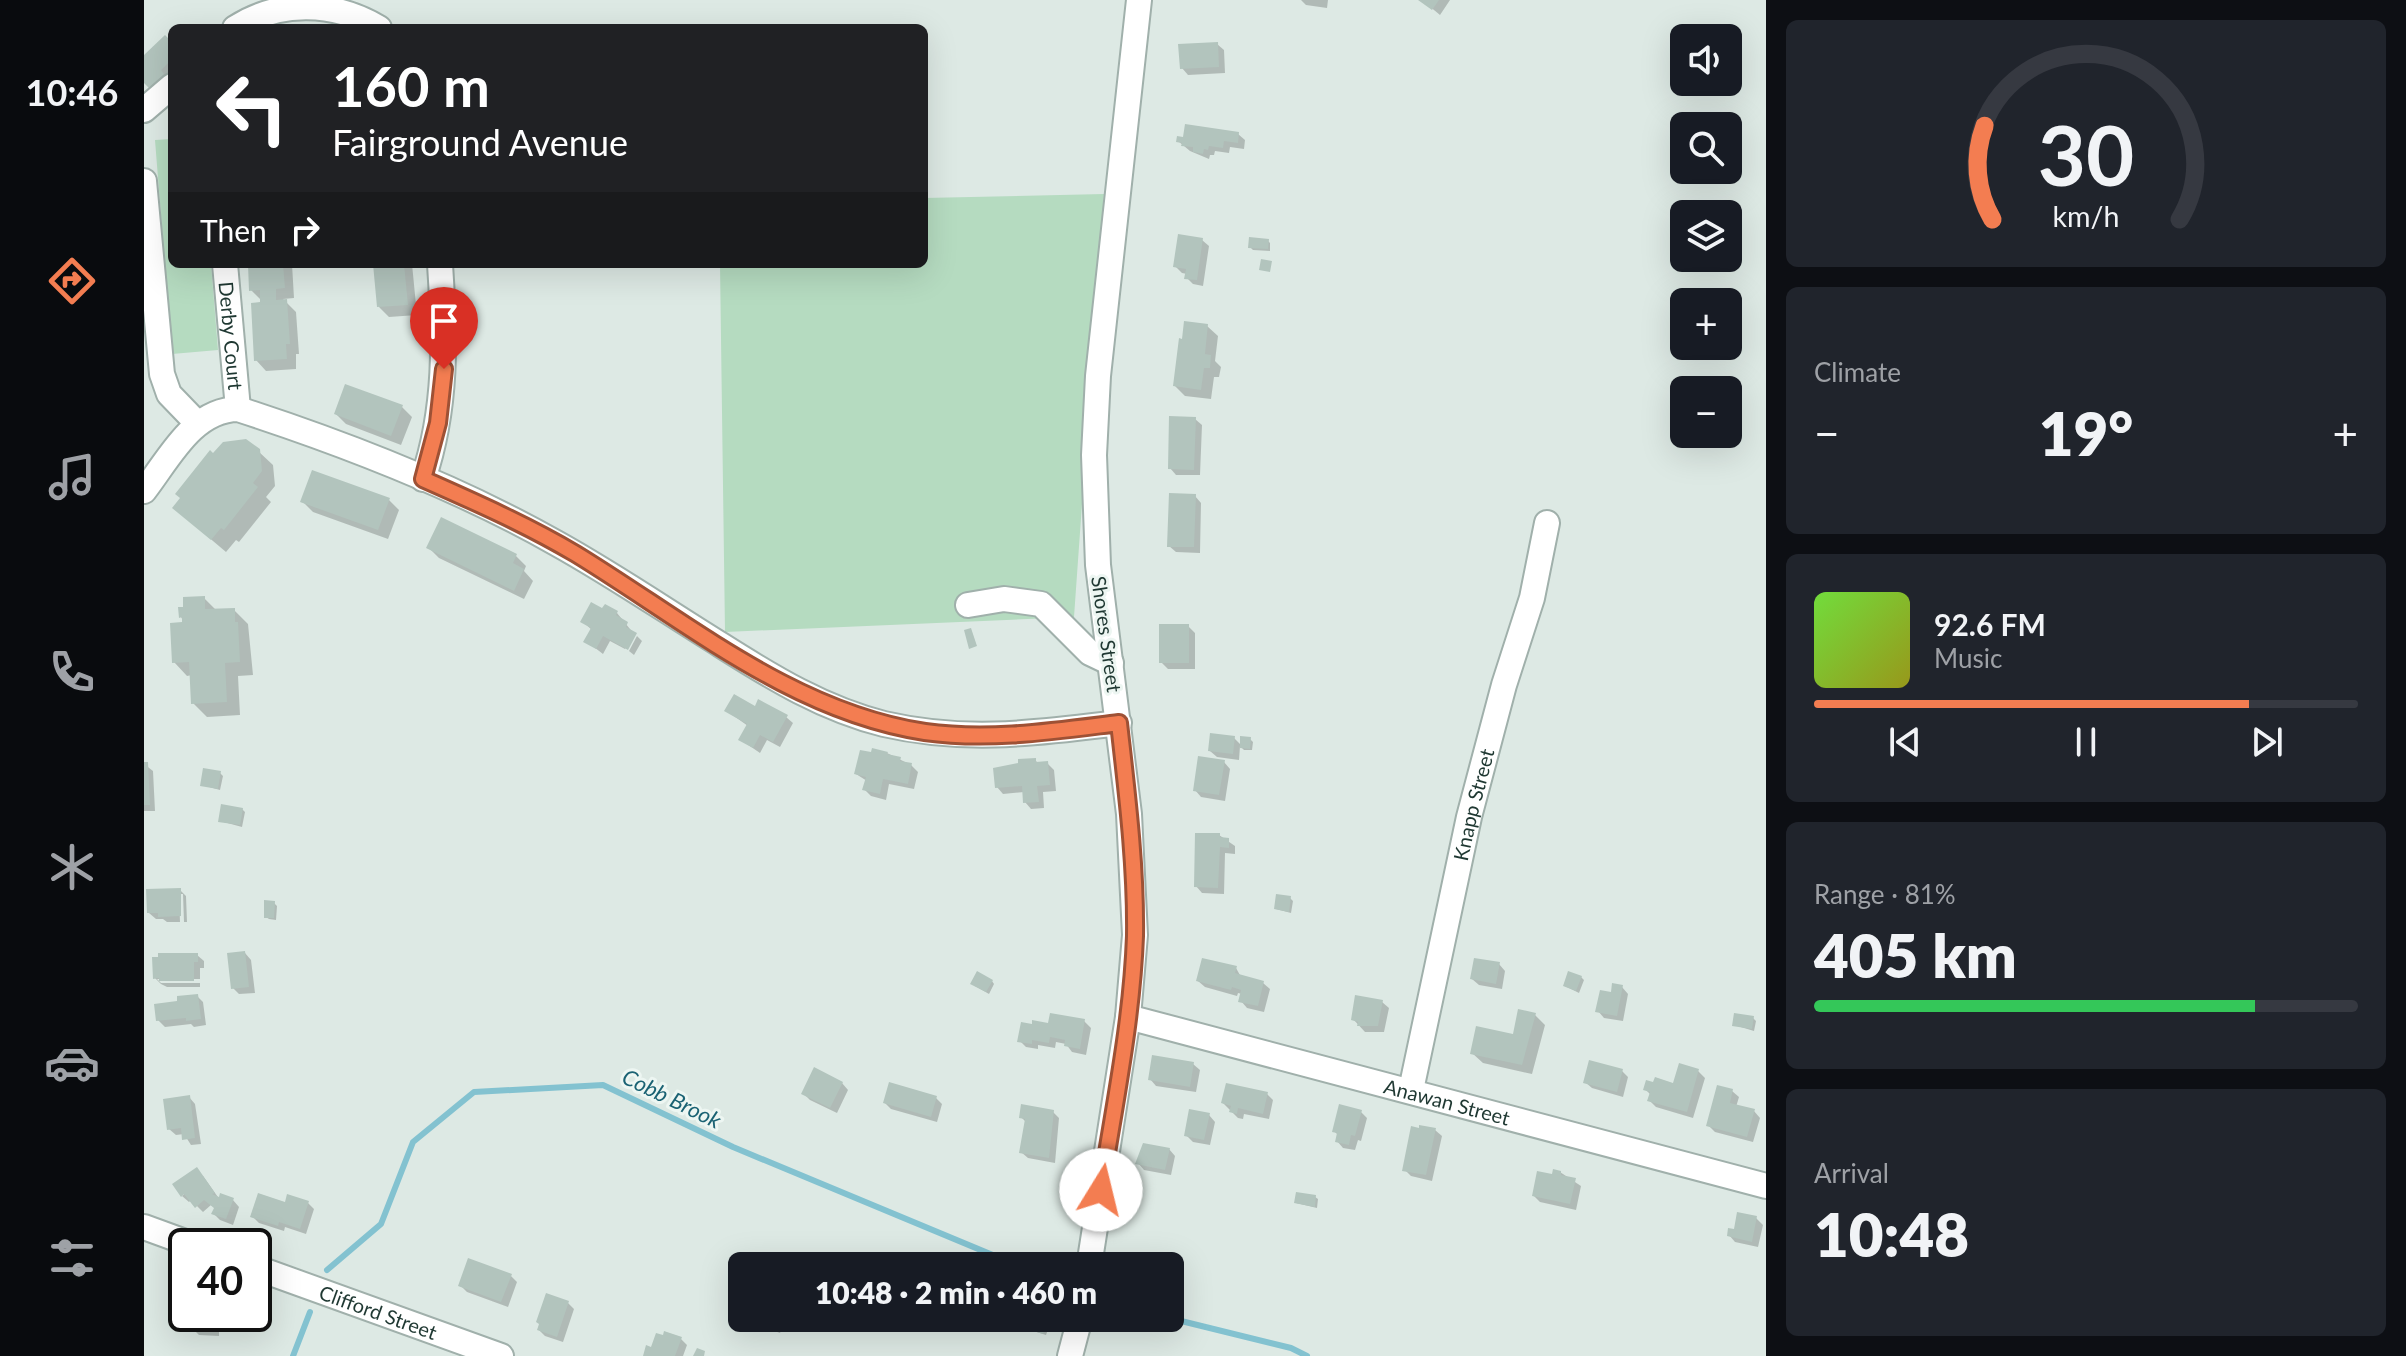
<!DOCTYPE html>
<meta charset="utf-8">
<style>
:root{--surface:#171b24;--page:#20242c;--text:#f1f3f6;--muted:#9ea1a6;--line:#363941;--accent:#f37d51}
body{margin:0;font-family:Lato,sans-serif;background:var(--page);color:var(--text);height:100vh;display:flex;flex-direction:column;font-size:30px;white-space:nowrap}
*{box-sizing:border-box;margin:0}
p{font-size:26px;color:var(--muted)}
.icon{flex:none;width:44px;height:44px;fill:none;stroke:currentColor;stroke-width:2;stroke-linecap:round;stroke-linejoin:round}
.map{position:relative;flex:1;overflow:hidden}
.details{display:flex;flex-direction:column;gap:20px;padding:20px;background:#0d0f14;width:640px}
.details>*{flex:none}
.banner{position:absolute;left:24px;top:24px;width:760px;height:244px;border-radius:12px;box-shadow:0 8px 32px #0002;background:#202124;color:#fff;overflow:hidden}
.controls{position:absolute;left:1526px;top:24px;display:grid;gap:16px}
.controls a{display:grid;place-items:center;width:72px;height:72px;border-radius:12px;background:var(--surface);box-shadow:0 8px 32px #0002;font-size:40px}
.speed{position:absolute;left:24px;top:1228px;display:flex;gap:16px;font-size:40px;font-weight:700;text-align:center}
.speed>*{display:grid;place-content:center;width:104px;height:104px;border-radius:50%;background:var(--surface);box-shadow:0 8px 32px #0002;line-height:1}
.speed .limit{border:4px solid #111;border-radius:12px;background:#fff;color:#111}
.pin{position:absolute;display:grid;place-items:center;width:68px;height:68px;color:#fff;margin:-82px -34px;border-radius:50% 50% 50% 0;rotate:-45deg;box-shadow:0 0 8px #0007}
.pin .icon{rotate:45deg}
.me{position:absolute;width:88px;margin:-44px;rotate:9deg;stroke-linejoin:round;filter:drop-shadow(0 0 6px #0008)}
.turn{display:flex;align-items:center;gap:28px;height:168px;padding:0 32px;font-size:36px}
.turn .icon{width:104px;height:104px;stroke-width:2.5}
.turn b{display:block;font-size:56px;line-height:68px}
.then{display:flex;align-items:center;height:76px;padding:0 32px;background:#0003;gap:16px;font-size:30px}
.big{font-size:60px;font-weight:800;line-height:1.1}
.details .card{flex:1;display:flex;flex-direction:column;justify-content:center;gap:12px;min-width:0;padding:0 28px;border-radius:12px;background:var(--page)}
.details .dial{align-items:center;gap:0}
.dial svg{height:208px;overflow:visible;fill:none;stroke:var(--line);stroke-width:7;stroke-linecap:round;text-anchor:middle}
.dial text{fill:var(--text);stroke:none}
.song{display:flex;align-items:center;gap:24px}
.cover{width:96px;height:96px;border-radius:12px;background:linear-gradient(135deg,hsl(100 70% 55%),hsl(60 70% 35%))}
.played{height:8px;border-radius:4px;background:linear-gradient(90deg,var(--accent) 80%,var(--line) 80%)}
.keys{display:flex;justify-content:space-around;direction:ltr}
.heat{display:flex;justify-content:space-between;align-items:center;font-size:44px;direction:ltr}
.charge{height:12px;border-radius:6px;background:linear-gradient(90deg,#34c759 81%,var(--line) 0)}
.trip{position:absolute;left:584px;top:1252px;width:456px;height:80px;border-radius:12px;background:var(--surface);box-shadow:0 8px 32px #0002;font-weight:800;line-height:80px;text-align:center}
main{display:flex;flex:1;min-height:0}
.tabs{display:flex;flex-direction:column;width:144px;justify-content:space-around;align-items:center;background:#090b0e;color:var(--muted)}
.tabs .icon{width:56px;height:56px}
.tabs .current{color:var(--accent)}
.tabs b{font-size:36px;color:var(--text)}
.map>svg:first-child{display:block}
</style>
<main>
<nav class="tabs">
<b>10:46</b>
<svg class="icon current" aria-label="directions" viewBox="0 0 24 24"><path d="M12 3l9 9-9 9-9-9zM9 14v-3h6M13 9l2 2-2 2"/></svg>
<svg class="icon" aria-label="music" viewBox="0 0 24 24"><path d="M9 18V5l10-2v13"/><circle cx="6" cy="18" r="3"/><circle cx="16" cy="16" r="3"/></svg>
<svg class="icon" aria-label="phone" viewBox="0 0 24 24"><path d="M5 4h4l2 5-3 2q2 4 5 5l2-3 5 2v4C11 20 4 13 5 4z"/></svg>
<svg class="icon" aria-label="climate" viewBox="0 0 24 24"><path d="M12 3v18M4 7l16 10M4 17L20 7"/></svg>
<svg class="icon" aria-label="car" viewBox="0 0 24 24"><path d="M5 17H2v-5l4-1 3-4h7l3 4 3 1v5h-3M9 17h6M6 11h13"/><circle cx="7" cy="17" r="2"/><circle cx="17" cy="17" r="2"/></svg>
<svg class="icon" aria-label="filters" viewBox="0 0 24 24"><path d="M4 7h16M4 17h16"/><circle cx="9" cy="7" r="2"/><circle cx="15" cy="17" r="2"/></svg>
</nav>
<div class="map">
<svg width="1622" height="1356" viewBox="0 0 1622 1356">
<rect width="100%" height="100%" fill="#dde9e4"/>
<!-- green -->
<path fill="#b5dbc0" d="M28,139V264H67L74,350L28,354L11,140Z
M960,194L930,617L581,632L576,264H780V198Z"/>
<!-- shadow -->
<path fill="#0003" d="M1157,0H1184L1183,8L1162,5Z
M1278,0H1306L1296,15Z
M1073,44L1080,50L1081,73L1044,75L1038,68Z
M28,45V72L12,93L0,81V58Z
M1094,134L1101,140L1100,149L1086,147L1085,153L1071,151L1070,155H1066L1065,159L1046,151L1034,141Z
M1058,240L1065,246L1059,286L1049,284L1043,278V274L1038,273L1031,266Z
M1124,241L1126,243V251L1109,250L1106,247Z
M106,264H148L150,298L139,299L152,312L155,354H152V369L122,371L112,360L118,301L107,290Z
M231,264H268L273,315L245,317L235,307Z
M1063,326L1074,336L1071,361L1077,367L1075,377H1070L1067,399L1041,396L1031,386Z
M258,407L268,417L257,445L202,424L192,414Z
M1051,419L1058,425L1056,475H1032L1026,468Z
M114,451L129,465L131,486L122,497L127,502L95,542L92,540L82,552L30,508Z
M1051,496L1057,503L1056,553L1032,552L1025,546Z
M245,500L255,510L244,539L169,512L159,502Z
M284,547L372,556L382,566L380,571L389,581L380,599L295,558Z
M60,598L73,611L90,610L104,624L109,675L94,676L96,715L63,717L49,703L48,675L43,676L30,662L41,624L37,617L42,609Z
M461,606L473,613L490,634L481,649L466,641L459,654L442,641L448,630L438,621L459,611Z
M1044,626L1051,633V669H1024L1017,662Z
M493,636L498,641L490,655L485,651Z
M612,708L642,717L649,723L636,747L623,740L616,753L597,740L604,726L583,711Z
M1090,738L1098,746L1106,739L1109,742L1108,750H1100L1096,746L1095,760L1073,757L1066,751Z
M743,753L767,765L774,772L770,789L745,784L742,800L727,796L721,790L723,781L712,774Z
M891,760L895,764L903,763L910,770L912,791L899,792L900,808L887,809L881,802L880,792L859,794L853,787Z
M1080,762L1086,769L1081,801L1057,797L1051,790Z
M0,764L9,771L11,811H0Z
M76,773L79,776L76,790L58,785Z
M98,809L101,812L98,827L76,821Z
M1075,835L1091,846V854L1081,853L1080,894L1058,893L1052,886Z
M36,890L42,896L43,922H40L39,894H35L36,922H23L19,919H12L5,913Z
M1146,898L1149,901L1147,913L1132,909Z
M130,903L133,906L132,920L125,919L122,917Z
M101,953L107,960L111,993L95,994L89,988Z
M53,955L60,961V968H56V979H13L17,983H56V987H23L17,984L11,978Z
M1355,964L1361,971L1358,989L1335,985L1328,979Z
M1092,968L1097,977L1119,983L1126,989L1120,1012L1103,1008L1097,1001L1098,994L1094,993L1093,996L1061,987L1054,981Z
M1437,977L1440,980L1435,993L1421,986Z
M848,981L850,984L845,994L831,986Z
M1478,987L1484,994L1479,1021L1460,1018L1454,1011Z
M53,996L59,1002L62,1025L50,1027L47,1024L21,1027L14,1020L36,1003Z
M1238,1002L1245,1008L1240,1032H1221L1209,1019Z
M1391,1015L1401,1025L1388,1074L1339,1063L1328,1053L1370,1037Z
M1609,1018L1612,1021L1610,1031L1590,1025Z
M940,1021L947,1028L942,1055L928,1052L922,1044L912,1042L911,1048L894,1045V1049L882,1047L876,1041L905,1025Z
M1049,1064L1056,1070L1052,1092L1012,1086L1006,1079Z
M1478,1071L1484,1077L1479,1097L1448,1088L1441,1082Z
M1554,1071L1561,1078L1549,1118L1512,1107L1505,1100L1507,1095L1501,1089L1530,1085Z
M698,1083L704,1090L693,1113L666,1100L659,1093Z
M1588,1091L1595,1097L1592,1107L1610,1111L1616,1118L1609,1142L1571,1132L1564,1125Z
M1123,1094L1129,1100L1125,1119L1100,1114L1099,1119L1094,1118L1079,1103Z
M45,1097L51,1104L57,1144L47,1145L40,1134L32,1135L25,1129Z
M792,1098L798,1104L793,1122L747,1109L741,1103Z
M1216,1111L1223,1118L1217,1141L1214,1140L1211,1150L1199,1148L1193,1141L1194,1135L1190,1131Z
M909,1112L915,1118L911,1163L884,1158L877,1152L882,1122L877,1117Z
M1065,1115L1071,1122L1066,1145L1049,1142L1042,1135Z
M1291,1130L1298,1136L1288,1181L1267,1176L1261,1170Z
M1025,1149L1031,1156L1027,1175L1000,1170L994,1163Z
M1416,1172L1437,1186L1432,1210L1396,1202L1390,1196Z
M59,1176L76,1200H89L95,1207L89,1225L76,1220L70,1214L72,1209L67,1205L59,1212L47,1200L45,1202L38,1196Z
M1171,1197L1174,1199L1173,1208L1152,1203Z
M164,1203L170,1209L162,1234L141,1227L140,1231L115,1223L108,1216L142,1205Z
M1612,1218L1619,1225L1614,1247L1591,1242L1585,1235Z
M366,1275L373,1282L364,1307L323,1292L316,1285Z
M424,1303L430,1309L419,1342L401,1336L395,1330Z
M42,1314H70L75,1320V1336L55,1335L48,1328V1320Z
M620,1318H642L636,1333L620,1327L617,1325Z
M884,1318H904L907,1321L902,1335L883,1329Z
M537,1339L543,1345L539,1356H501L508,1349Z"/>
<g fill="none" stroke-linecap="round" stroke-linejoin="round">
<!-- stream -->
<path stroke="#83c2d0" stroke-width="6" d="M183,1270L237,1224L269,1142L330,1092L459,1085L589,1147L875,1266
M1025,1318L1147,1348L1163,1356
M149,1356L166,1312"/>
</g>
<!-- building -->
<path fill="#b2c4bd" d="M1274,0H1295L1288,10Z
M21,35L28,42V59L17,70L20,74L5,88L0,83V55Z
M1074,42L1075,67L1036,69L1034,44Z
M1041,124L1095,132L1094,143L1080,141L1079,148L1065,146L1064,150L1060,149L1059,154L1049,152V147L1037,146L1038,143L1032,142L1033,136L1039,137Z
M1034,234L1059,238L1053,280L1040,279L1042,269L1029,267Z
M1105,237L1125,239L1124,249L1104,248Z
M1117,259L1128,261L1126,272L1115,270Z
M104,264H139L141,288L132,289V300L143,299L146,344H142L143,359L110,361L107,303L116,302V290L105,291Z
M229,264H260L264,305L233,307Z
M1040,321L1064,324L1061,354L1067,355L1066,368H1060L1057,390L1029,386L1035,338L1038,339Z
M201,384L259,405L247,436L190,414Z
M1025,416L1052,417L1050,470L1024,469Z
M102,439L116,449L118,471L109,483L114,487L80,530L77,528L67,540L28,508L36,498L31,494L66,450L69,453L79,442Z
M168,470L246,498L234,530L156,502Z
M1025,493L1052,494L1050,547H1023Z
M297,517L373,554L369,563L380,569L370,591L282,548Z
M61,596V609L91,608V622H94L96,662L81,663L83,702L47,704L45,662L28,663L26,623L38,622V617L35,618L34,607H39V597Z
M447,602L458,608L461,604L474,611L472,615L484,622L482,627L493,633L484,650L459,636L452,649L439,642L447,628L436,622Z
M1015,624H1045V663H1015Z
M827,628L833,646L825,649L820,630Z
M590,694L611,706L614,699L644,715L629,742L616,735L609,748L594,740L603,724L580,711Z
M1066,733L1091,736L1089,754L1064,751Z
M1096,736L1107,737L1106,749L1096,748Z
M728,748L744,752L743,754L757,757L756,761L768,763L764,784L739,779L736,794L718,790L722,777L710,774L716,750L727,752Z
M1054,756L1081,760L1075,795L1049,791Z
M892,758V762L904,761L906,785L893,786L895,802L879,803L878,786L851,788L849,768L874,763V759Z
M0,762H4L6,805H0Z
M59,768L77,771L74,789L56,786Z
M77,804L99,808L96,825L74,822Z
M1051,833H1076V837L1085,838V848L1076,847L1074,888L1050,887Z
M37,888V916L14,917V913H3L2,889Z
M1132,894L1147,896L1145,912L1130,909Z
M120,900L131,901L130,918H120Z
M101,951L105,987L87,989L83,953Z
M14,953H54V962H50V981H15V978L9,979L8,957H14Z
M1058,958L1093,966L1091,973L1120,981L1114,1006L1094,1002L1097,990L1088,987L1087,990L1052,981Z
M1330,958L1356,962L1352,984L1326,979Z
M833,971L849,980L842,992L826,984Z
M1424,971L1438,976L1432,991L1419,986Z
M1468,983L1479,985L1473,1016L1451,1012L1456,990L1467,992Z
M54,994L57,1019L42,1021V1018L12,1021L10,1004L33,1001V996Z
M1211,995L1239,1000L1234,1026H1213L1214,1022L1207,1020Z
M1374,1009L1392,1013L1378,1065L1326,1054L1332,1026L1369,1034Z
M906,1013L941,1019L936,1049L920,1046L921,1040L906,1037L905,1043L888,1040V1044L873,1042L877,1022L888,1024V1020L904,1023Z
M1590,1013L1610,1016L1608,1029L1588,1026Z
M1008,1055L1050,1062L1046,1087L1004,1080Z
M1445,1060L1479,1069L1473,1092L1439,1083Z
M1535,1063L1555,1069L1543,1112L1503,1101L1506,1092L1499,1090L1502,1080L1509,1082L1511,1077L1529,1083Z
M670,1067L699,1082L686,1108L657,1094Z
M745,1082L793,1096L787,1117L739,1103Z
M1082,1083L1124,1092L1119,1114L1094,1108L1093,1114L1085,1112L1087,1106L1077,1103Z
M1573,1085L1589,1089L1586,1103L1611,1109L1603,1137L1562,1126Z
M46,1095L51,1138L38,1140L37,1128L23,1130L19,1099Z
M877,1104L910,1110L905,1158L875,1153L881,1119L875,1118Z
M1195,1104L1218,1110L1211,1136L1207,1135L1205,1145L1191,1142L1193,1133L1188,1132Z
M1045,1109L1066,1113L1060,1140L1040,1136Z
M1275,1125L1292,1128L1282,1175L1258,1171L1267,1126L1275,1128Z
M999,1143L1026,1148L1021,1170L991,1164Z
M53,1167L71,1193L68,1194L75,1197L76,1193L90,1198L82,1219L67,1214L70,1208L60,1200L51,1208L40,1194L37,1197L28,1184Z
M1409,1169L1417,1171V1175L1432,1178L1426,1204L1388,1196L1393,1171L1408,1174Z
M1152,1192L1172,1195L1171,1207L1150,1203Z
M114,1193L141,1202L143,1194L165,1201L156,1229L135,1222L134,1226L106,1217Z
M1593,1212L1613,1216L1608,1242L1583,1236L1584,1228L1590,1229Z
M324,1258L368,1274L357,1302L314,1286Z
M39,1290H42V1313H39Z
M402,1293L425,1301L413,1337L393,1330L395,1324L392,1322Z
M47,1314H69V1330L46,1329Z
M618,1318H638L633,1332L615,1325Z
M881,1318H905L899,1334L878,1327Z
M520,1331L538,1337L531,1356H499L502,1345L507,1347L512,1333L519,1335Z
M553,1348L561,1351L560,1356H549Z"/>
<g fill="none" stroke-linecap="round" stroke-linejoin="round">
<!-- minor casing -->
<g stroke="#a0b0ab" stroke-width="28">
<g id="minor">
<path d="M91,28C135,0 190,1 235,28"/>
<path d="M0,110L28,86"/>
<path d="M0,181L18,374L25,394L53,423"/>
<path id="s1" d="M81,264L94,409"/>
<path d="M279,479C303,408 301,338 296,264"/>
<path d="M0,491C25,459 48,410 94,409C202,444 313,487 412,543C468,574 522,611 577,645C629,678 680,709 740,724C823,743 891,733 975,723"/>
<path d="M824,605L860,599L897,604L946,653L967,663"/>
<path id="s2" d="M984,1017L1622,1186"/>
<path id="s3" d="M1267,1090L1325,817L1360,685L1388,598L1403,523"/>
<path d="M0,1227L52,1246"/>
<path d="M945,1266L984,1017L991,935L985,814L954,565L950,455L954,376L995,0"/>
<path id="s4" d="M110,1267L357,1356"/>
<path d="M926,1356L936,1318"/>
</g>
</g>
<!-- minor -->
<use href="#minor" stroke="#fff" stroke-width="24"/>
</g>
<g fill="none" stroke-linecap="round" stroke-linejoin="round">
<!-- route casing -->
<g stroke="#9e5135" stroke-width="20">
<path id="route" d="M300,369L294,423L279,479C331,502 383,525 432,554C543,622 649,712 781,732C846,741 910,731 975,723C983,794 992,865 991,936C988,1021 970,1106 957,1190"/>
</g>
<!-- route -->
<use href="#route" stroke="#f37d51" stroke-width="14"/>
</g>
<g text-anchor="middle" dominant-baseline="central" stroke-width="6" stroke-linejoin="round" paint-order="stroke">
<!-- street labels -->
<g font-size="20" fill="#1f3832" stroke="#edf6f2">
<text stroke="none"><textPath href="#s1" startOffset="72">Derby Court</textPath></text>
<text transform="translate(963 634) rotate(82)">Shores Street</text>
<text stroke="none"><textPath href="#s3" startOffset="292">Knapp Street</textPath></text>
<text stroke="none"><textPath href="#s2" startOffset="330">Anawan Street</textPath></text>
<text stroke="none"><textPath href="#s4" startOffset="132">Clifford Street</textPath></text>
</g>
<!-- water labels -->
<g font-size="22" font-style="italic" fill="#1a6273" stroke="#edf6f2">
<text transform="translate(528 1098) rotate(26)">Cobb Brook</text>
</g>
</g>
</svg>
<div class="controls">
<a><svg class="icon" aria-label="sound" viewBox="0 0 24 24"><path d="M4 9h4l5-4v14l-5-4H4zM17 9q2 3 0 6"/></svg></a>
<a><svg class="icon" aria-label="search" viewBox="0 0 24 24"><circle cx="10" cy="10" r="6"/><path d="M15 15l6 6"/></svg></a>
<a><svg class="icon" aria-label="layers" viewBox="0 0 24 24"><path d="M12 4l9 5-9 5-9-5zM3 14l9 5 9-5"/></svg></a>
<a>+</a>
<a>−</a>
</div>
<div class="speed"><div class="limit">40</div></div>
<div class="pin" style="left:300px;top:369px;background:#d93025"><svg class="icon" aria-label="arrive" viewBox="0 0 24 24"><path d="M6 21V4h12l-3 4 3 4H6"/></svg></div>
<svg class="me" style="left:957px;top:1190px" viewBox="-20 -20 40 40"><circle r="19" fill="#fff"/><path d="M0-13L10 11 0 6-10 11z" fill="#f37d51"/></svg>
<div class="trip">10:48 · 2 min · 460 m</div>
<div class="banner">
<div class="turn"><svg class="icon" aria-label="left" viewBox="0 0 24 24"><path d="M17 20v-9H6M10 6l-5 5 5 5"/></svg><div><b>160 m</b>Fairground Avenue</div></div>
<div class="then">Then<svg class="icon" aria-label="right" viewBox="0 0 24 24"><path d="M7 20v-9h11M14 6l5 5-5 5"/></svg></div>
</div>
</div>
<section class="details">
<div class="card dial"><svg viewBox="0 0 100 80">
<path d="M14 69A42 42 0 1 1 86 69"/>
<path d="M14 69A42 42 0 0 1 11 33" stroke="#f37d51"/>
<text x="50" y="56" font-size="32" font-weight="700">30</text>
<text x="50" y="72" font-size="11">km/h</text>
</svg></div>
<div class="card"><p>Climate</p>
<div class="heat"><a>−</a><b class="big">19°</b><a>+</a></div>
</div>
<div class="card">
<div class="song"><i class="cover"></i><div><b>92.6 FM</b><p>Music</p></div></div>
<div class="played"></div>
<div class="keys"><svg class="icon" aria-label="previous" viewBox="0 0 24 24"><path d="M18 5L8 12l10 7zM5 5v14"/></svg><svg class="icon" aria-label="pause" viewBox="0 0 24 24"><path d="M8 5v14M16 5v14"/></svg><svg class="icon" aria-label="next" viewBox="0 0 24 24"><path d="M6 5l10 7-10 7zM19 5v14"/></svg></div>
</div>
<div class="card"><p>Range · 81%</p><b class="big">405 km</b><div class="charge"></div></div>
<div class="card"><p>Arrival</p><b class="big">10:48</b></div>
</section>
</main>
